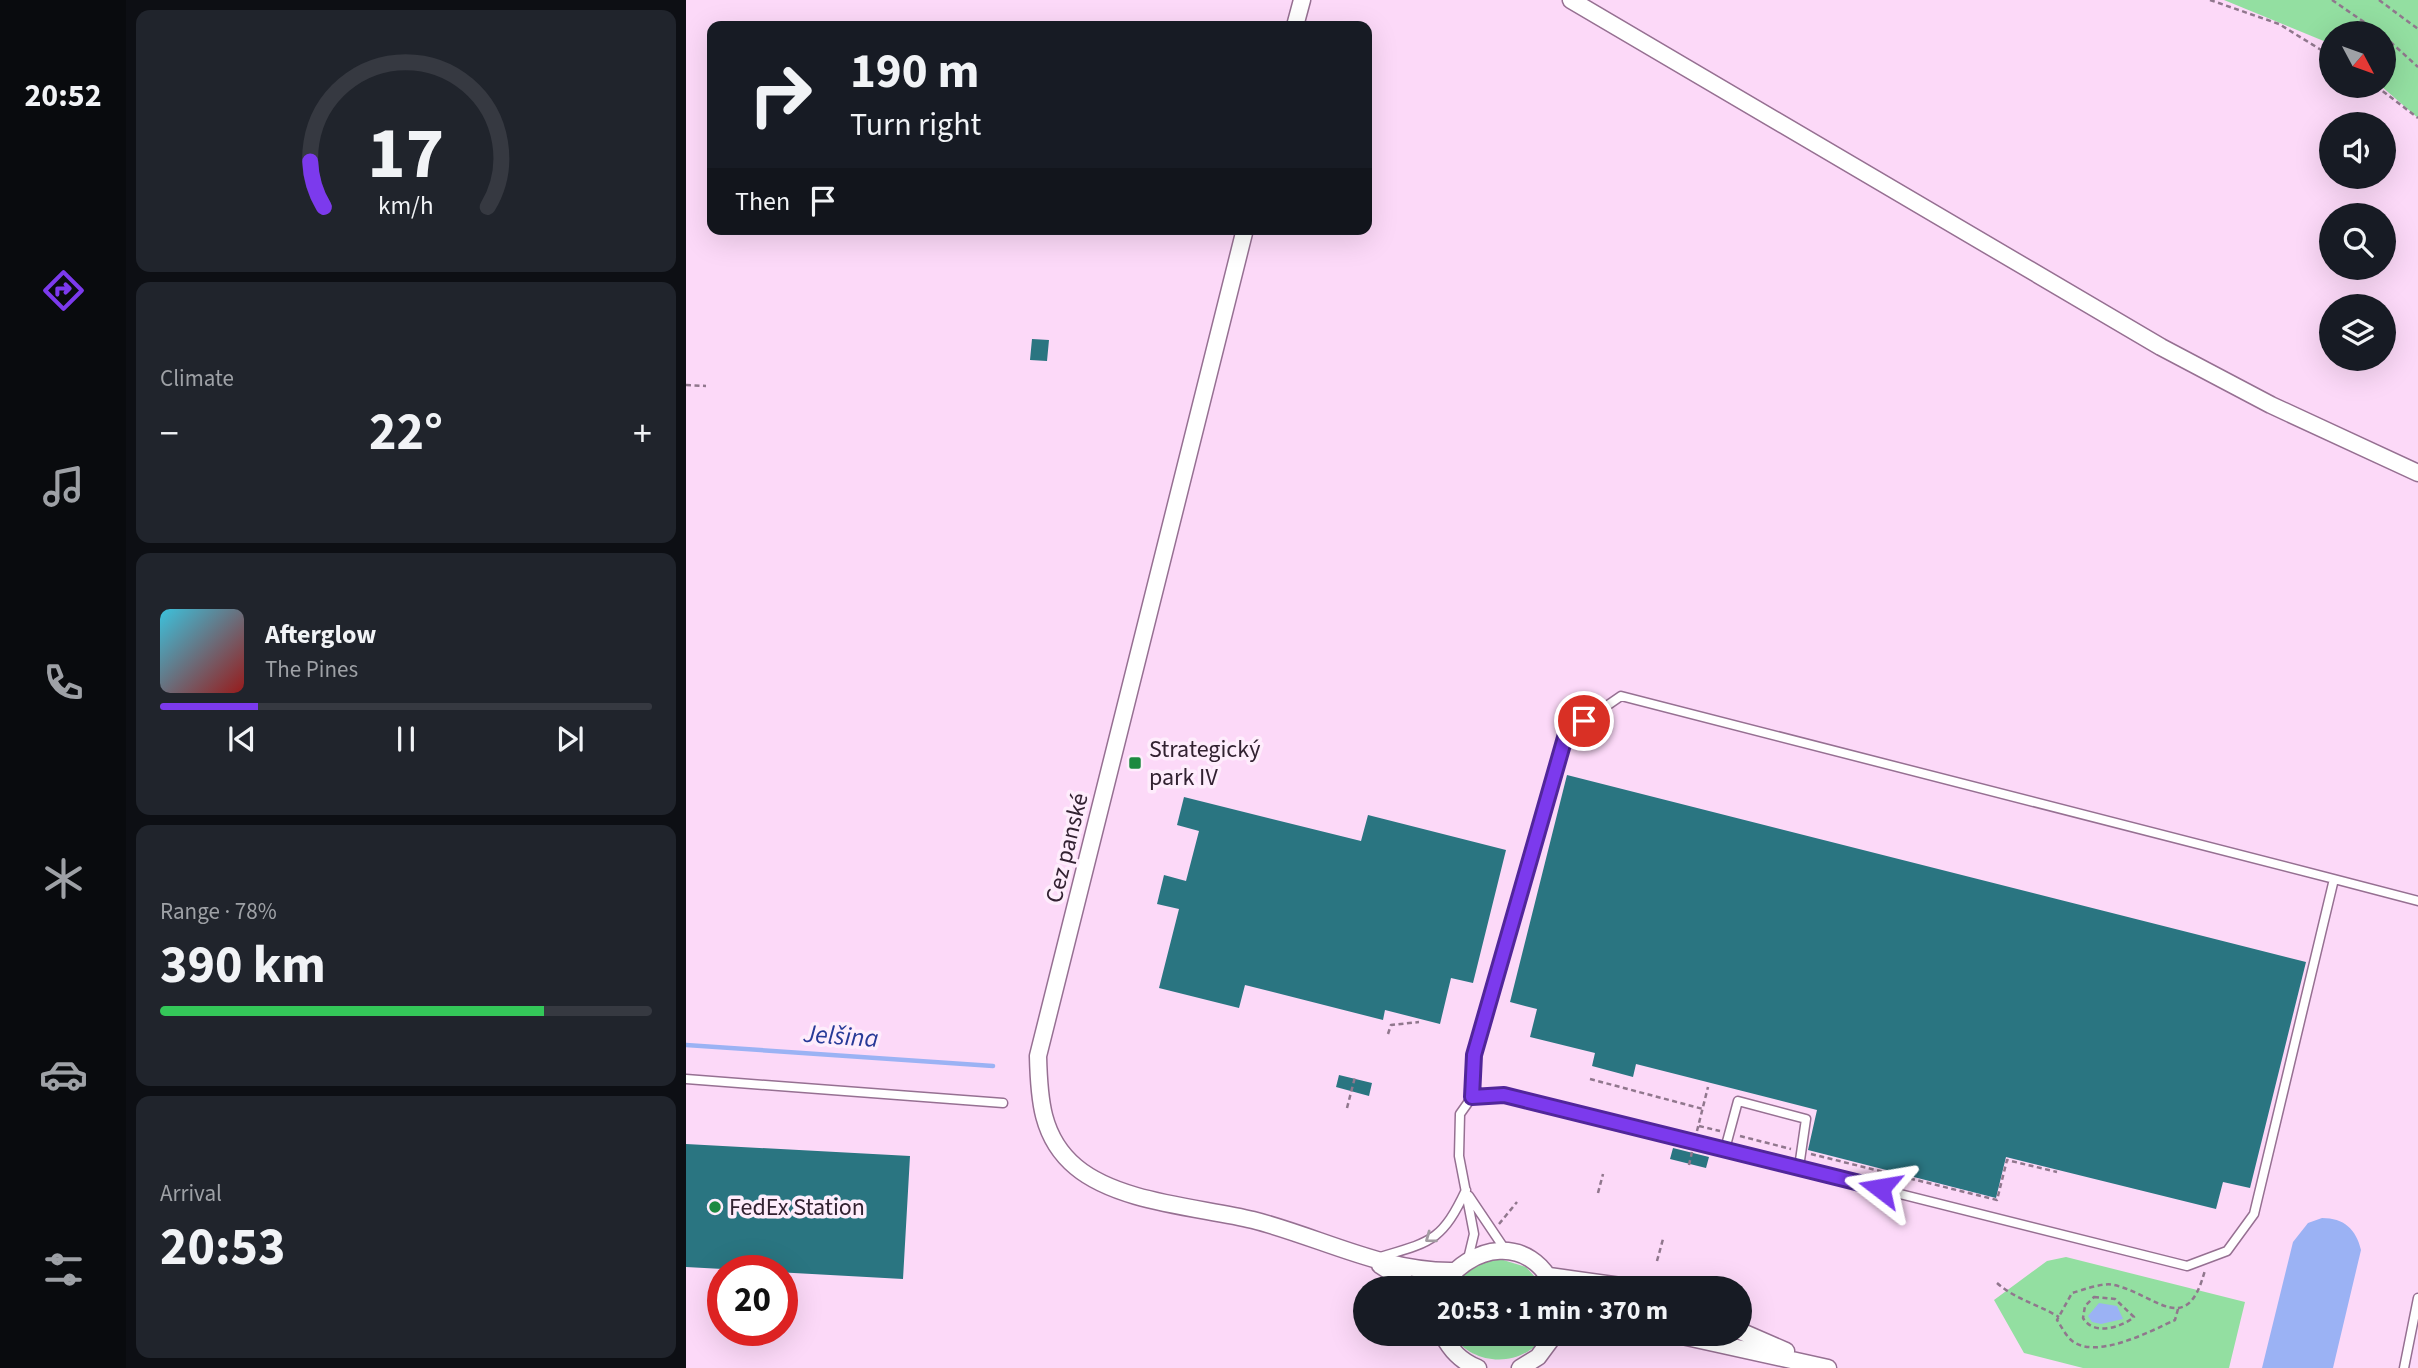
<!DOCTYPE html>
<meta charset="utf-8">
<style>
:root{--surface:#171b24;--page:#20242c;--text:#f1f3f6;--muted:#9ea1a6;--line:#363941;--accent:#7c3aed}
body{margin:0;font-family:"Source Sans 3",sans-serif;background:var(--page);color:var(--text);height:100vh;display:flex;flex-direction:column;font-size:26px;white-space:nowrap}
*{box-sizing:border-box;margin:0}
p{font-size:23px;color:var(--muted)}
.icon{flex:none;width:38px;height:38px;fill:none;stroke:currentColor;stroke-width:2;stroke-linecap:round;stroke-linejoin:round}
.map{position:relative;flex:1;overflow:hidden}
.details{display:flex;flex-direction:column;gap:10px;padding:10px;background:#0d0f14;width:560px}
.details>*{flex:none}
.guide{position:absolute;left:21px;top:21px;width:665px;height:214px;border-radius:14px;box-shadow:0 7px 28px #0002;background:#171b24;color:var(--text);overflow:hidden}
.needle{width:46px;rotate:131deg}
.buttons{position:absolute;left:1633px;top:21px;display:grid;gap:14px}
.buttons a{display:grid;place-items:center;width:77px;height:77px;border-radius:50%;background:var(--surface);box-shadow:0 7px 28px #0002;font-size:35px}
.speed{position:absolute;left:21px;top:1255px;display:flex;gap:14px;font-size:35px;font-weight:700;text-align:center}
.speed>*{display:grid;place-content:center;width:91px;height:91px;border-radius:50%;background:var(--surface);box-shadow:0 7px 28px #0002;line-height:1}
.speed .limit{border:10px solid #d22;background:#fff;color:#111}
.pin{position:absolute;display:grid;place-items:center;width:60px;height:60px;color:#fff;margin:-30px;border:4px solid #fff;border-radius:50%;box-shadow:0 2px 7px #0007}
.me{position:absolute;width:77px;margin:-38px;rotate:284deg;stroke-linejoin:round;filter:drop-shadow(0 0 5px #0008)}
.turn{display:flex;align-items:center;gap:24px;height:147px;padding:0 28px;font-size:32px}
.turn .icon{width:91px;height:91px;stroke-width:2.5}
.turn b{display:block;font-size:49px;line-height:60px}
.then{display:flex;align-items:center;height:66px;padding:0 28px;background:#0003;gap:14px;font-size:26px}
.big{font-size:52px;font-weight:700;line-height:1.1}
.details .card{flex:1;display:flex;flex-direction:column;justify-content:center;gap:10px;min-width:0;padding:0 24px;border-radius:14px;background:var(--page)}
.details .dial{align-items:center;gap:0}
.dial svg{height:182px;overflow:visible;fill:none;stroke:var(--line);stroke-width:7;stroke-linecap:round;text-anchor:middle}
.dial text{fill:var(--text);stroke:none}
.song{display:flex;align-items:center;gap:21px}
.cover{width:84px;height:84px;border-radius:10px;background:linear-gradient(135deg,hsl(190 70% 55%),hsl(0 70% 35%))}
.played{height:7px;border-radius:4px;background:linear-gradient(90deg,var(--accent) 20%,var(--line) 20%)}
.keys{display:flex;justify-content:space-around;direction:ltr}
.heat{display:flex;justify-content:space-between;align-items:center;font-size:38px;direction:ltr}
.charge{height:10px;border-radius:5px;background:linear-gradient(90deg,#34c759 78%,var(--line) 0)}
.trip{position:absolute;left:667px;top:1276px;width:399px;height:70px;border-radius:35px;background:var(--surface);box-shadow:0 7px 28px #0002;font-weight:700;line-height:70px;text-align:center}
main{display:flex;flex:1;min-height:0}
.dock{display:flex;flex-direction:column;width:126px;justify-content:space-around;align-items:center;background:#090b0e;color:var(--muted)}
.dock .icon{width:49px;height:49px}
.dock .current{color:var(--accent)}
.dock b{font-size:32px;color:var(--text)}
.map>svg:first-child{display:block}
</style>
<main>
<nav class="dock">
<b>20:52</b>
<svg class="icon current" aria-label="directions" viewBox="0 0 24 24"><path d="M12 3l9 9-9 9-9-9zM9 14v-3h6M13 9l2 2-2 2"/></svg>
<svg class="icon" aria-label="music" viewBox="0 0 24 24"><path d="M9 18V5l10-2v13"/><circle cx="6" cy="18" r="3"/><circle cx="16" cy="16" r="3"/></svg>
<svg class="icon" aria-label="phone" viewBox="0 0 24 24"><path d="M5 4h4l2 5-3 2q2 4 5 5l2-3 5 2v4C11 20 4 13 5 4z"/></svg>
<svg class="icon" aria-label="climate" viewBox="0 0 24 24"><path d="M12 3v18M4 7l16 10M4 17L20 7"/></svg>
<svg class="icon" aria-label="car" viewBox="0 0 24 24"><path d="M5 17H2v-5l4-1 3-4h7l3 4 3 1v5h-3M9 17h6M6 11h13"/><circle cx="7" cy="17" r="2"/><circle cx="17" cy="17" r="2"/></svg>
<svg class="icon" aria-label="filters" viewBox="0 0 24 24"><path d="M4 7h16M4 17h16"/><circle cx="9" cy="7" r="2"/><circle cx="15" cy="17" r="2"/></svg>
</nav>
<section class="details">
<div class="card dial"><svg viewBox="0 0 100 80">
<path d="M14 69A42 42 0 1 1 86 69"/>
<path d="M14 69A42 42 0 0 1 8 49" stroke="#7c3aed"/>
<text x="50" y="56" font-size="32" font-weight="700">17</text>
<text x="50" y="72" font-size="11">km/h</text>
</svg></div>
<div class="card"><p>Climate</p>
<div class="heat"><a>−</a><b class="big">22°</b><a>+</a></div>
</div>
<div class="card">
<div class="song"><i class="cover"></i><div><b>Afterglow</b><p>The Pines</p></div></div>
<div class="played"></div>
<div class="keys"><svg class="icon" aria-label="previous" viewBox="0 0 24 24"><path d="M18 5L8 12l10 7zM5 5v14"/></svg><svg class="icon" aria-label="pause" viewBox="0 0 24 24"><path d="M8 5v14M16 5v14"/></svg><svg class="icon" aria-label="next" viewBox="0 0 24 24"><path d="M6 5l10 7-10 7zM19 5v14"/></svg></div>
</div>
<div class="card"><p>Range · 78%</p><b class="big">390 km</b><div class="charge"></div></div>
<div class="card"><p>Arrival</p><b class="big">20:53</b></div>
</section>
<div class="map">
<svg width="1732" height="1368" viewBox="0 0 1732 1368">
<rect width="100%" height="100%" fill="#fcd9f8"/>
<!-- green -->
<path fill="#93dfa1" d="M1538,0H1732V118L1695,86H1698V33H1645V44Z
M1380,1257L1559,1302L1543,1368H1397L1338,1353L1308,1300L1361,1261Z
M814,1259L840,1267L859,1288H767C776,1269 794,1261 814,1259Z
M766,1334H859C839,1368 787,1368 766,1334Z"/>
<!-- water -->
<path fill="#9bb2f4" d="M1636,1218C1658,1218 1670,1229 1675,1250L1647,1368H1576L1607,1242L1622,1223Z
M1413,1303L1431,1306L1437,1319L1415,1324L1406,1322L1402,1316Z"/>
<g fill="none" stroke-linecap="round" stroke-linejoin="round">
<!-- stream -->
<path stroke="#9bb2f4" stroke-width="4.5" d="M0,1045L307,1066"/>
</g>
<!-- building -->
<path fill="#2a7581" d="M346,339L363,340L361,361L344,360Z
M881,775L1620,962L1564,1188L1537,1182L1530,1209L1320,1157L1310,1198L1122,1150L1131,1110L950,1064L947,1077L906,1066L909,1053L844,1037L851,1009L824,1002Z
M498,797L675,841L682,815L820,850L787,983L765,978L754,1024L699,1010L697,1020L559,985L553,1008L473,988L493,909L471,904L478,875L500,881L513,831L491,825Z
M653,1075L686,1083L683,1096L650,1087Z
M0,1144L224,1156L217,1279L0,1267Z
M987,1148L1023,1157L1020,1168L984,1159Z"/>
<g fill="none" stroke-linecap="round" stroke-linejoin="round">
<!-- lane casing -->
<g stroke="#967092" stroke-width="11">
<path id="lane" d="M1648,879L1732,901
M0,1079L317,1103
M1039,1149L1052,1101L1120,1119L1113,1167
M783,1196L820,1251
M694,1257C745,1242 756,1241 780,1190
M782,1259L788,1234L773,1156L774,1114L786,1097L788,1055L880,734L935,696L1648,879L1568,1214L1541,1251L1501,1266L843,1101L818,1095L786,1097
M1718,1368L1732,1298"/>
</g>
<!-- street casing -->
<g stroke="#967092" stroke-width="19">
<path id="street" d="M885,0L1475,347L1585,405L1732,473
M609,26L616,0
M559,229L352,1056C353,1098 355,1138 390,1167C433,1203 514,1207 567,1220C634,1237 697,1272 767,1271
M694,1265L729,1288
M863,1276L949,1288
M756,1288C783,1243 845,1234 868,1288
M1054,1331L1100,1351
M756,1334C765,1350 774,1361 792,1368
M987,1334L1142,1368
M834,1368L852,1357L869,1334"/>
</g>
<!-- path -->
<path stroke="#90778d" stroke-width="2.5" stroke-dasharray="5 3.5" stroke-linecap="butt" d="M1524,0L1593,24L1645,56
M1646,0L1694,33
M1693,0L1732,29
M1698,36L1732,67
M1690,86L1732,118
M0,385L20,386
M702,1034L705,1025L733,1022
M904,1079L1017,1109
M661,1108L669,1077
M1013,1126L1034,1131
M1011,1131L1022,1087
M1054,1136L1105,1149
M1125,1154L1311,1200L1321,1160L1371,1172
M1003,1165L1006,1152
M912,1193L917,1174
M813,1224L831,1202
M971,1261L977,1239
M1311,1283C1329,1299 1351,1304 1373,1317
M1408,1297L1429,1299L1448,1317C1433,1329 1407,1335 1397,1318L1399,1306Z
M1492,1309L1489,1320C1465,1331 1407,1362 1384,1339C1379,1334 1375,1326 1371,1320L1386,1293C1397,1290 1417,1282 1428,1285C1471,1295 1501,1339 1519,1270"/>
<!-- lane -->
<use href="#lane" stroke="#fff" stroke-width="8"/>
<!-- street -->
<use href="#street" stroke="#fff" stroke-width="16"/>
</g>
<!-- one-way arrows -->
<defs><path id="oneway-chevron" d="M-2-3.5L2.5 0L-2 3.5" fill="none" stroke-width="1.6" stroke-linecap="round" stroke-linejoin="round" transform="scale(1.75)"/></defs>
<use stroke="#a39ca2" href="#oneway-chevron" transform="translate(744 1238) rotate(144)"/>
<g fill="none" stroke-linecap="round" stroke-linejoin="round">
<!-- route casing -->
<g stroke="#51269a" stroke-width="18">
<path id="route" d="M898,721L880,734L788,1055L786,1097L818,1095L1194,1188"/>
</g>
<!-- route -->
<use href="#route" stroke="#7c3aed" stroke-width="12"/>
</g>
<!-- markers -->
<g fill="#1d8940" stroke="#feedfc" stroke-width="2.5">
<rect x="442" y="756" width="14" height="14" rx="3.5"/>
<circle cx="29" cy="1207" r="7"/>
</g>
<g text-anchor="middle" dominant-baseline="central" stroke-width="7" stroke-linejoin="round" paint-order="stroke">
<!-- poi labels -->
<g font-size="24" fill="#322231" stroke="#feedfc" text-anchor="start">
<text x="463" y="749">Strategický<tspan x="463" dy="28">park IV</tspan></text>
<text x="43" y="1207">FedEx Station</text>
</g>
<!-- street labels -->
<g font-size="24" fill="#322231" stroke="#feedfc">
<text transform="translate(381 848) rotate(-76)">Cez panské</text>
</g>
<!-- water labels -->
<g font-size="26" font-style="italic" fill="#273a97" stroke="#feedfc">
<text transform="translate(155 1036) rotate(4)">Jelšina</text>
</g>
</g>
</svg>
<div class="buttons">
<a><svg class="needle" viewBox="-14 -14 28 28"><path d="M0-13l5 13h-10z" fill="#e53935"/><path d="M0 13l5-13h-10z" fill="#9ea1a6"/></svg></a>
<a><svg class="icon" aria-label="sound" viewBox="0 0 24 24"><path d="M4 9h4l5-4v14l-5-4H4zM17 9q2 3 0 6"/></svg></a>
<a><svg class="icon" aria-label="search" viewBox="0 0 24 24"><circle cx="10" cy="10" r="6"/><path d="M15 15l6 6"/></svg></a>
<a><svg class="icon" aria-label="layers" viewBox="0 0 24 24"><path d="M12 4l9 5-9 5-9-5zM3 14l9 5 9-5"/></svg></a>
</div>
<div class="speed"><div class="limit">20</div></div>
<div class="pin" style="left:898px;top:721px;background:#d93025"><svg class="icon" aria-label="arrive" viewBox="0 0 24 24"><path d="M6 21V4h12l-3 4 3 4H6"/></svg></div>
<svg class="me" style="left:1194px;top:1188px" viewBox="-20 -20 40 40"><path d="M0-17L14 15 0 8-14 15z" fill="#7c3aed" stroke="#fff" stroke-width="4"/></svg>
<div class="trip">20:53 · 1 min · 370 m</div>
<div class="guide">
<div class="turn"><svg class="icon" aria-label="right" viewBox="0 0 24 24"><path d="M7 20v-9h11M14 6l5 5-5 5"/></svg><div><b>190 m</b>Turn right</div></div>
<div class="then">Then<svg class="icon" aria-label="arrive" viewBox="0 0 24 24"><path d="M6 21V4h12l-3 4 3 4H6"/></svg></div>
</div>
</div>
</main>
